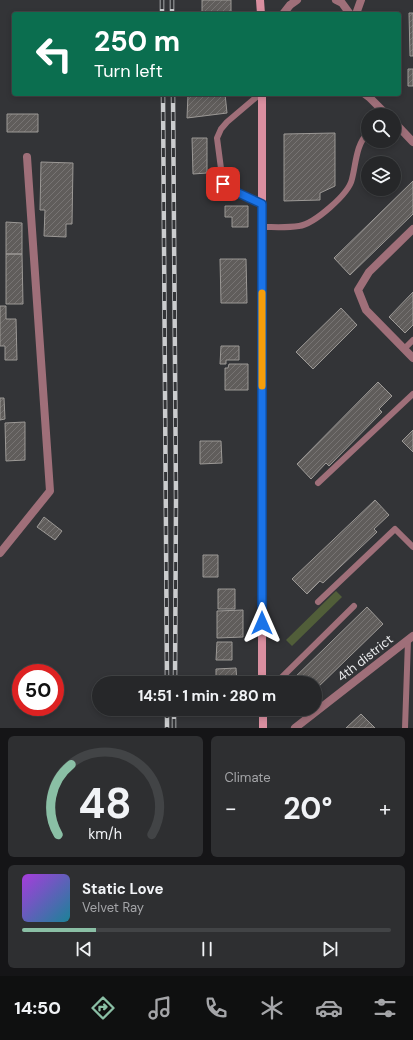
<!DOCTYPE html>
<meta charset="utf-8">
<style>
:root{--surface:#262729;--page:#2e2f31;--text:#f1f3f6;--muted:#a4a5a8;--line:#424446;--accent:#8abfa5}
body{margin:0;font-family:"DM Sans",sans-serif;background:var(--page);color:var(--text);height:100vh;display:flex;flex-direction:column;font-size:15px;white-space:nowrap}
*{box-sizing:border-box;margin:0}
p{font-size:13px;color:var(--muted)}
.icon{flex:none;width:22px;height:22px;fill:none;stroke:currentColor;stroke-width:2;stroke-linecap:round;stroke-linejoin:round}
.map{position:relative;height:728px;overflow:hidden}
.details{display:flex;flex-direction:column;gap:8px;padding:8px;background:#151517;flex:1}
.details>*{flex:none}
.top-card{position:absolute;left:12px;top:12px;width:389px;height:84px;border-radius:4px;box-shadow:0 2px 6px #0003,0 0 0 1px var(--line);background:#0b6e4f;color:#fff;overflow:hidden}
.controls{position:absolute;left:361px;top:108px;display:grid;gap:8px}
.controls a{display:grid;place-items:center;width:40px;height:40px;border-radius:50%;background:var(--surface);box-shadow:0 2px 6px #0003,0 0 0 1px var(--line);font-size:20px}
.speed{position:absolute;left:12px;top:664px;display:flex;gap:8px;font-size:20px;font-weight:700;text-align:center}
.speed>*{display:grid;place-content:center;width:52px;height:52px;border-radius:50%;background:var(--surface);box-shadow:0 2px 6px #0003,0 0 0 1px var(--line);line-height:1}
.speed .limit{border:6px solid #d22;background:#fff;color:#111}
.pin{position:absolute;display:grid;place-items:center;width:34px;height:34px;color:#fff;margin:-17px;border-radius:8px;box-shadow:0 2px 6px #0006}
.me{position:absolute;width:44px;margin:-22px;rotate:0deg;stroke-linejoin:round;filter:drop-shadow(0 0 3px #0008)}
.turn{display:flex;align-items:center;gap:14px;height:84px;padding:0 16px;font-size:18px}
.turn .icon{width:52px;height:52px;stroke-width:2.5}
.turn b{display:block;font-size:28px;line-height:34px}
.big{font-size:30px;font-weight:700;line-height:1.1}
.details .tile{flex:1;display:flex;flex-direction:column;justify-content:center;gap:6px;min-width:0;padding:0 14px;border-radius:6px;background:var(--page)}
.details .dial{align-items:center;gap:0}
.dial svg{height:104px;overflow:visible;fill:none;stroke:var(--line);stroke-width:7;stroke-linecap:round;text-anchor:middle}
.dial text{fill:var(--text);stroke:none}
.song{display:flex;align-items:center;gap:12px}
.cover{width:48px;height:48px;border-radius:6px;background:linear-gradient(135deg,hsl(280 70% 55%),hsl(190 70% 35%))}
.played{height:4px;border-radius:2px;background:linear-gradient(90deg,var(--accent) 20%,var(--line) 20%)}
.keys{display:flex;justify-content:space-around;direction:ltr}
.heat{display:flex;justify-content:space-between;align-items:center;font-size:22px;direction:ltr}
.details .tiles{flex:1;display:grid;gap:8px;grid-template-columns:1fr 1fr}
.tile:last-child{grid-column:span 2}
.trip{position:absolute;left:92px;top:676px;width:230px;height:40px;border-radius:20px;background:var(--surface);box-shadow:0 2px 6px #0003,0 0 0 1px var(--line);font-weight:700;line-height:40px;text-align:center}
.dock{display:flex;height:64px;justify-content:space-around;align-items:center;background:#0f1010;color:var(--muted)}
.dock .icon{width:28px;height:28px}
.dock .on{color:var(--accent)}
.dock b{font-size:18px;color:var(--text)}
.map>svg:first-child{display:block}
</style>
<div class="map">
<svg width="413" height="728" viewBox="0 0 413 728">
<defs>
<pattern id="building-hatch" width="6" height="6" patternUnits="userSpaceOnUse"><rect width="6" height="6" fill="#605d5b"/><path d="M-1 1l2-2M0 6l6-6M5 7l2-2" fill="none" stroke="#777473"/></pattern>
</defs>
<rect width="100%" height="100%" fill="#333437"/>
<!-- grass -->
<path fill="#515e39" d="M336,591L342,597L292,646L286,640Z"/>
<!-- building -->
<path fill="url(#building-hatch)" stroke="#9c9996" d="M202,0H231V14H202Z
M409,13H413V56H410Z
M408,69H413V86H408Z
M188,94H225L227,113L187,118Z
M7,114H38V132H7Z
M335,133V186L320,193V200L284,201V134Z
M192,138H207V173L193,174Z
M41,162L73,163L72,224H66V237L44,236L45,210H40Z
M413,181V214L350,275L334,258Z
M225,206H248V227H232V217H225Z
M6,222L22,223V254H6Z
M6,254H22L23,304H6Z
M220,259H246L247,303H221Z
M413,292V325L405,333L389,317Z
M0,306H6V319H16L17,360H5V346H0Z
M341,308L357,325L313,369L296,352Z
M221,346H239V360H226V364H220Z
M229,364H248V390H225V368H228Z
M378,382L392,396L379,409L382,412L329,466L326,463L311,479L297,464Z
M0,398H4L5,419L0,420Z
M25,422V460L6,461L5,423Z
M413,430V452L402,441Z
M200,441H221L222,463L200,464Z
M375,500L389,515L374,529L377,532L323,583L320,581L307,594L292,579Z
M44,517L62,531L55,540L37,527Z
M203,555H218V577H203Z
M218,589H235V609H218Z
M367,607L383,624L315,690V683H289Z
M243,610V637L217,638V611Z
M217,642H232V660H216Z
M236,668L237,683H216V669Z
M361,714L375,728H346Z"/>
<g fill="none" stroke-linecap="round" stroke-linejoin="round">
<!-- service -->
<path stroke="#9f6f79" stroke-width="6" d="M260,94L227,122L221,129L217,138L223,184L230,189L262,203
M262,227C274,227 287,228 299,226C314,224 349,194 352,179C356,164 356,144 368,133
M404,349L413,340
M318,483L413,394
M318,602L395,529L413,547
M276,683L354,606
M405,728L408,640"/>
<!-- minor -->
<path stroke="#9f6f79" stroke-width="8" d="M356,14L361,0
M365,94L369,97L387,115
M394,122L413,142
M413,229L369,272L358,290L366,310L413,358
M0,553L50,491L27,157
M295,728L413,636"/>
<!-- tertiary -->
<path stroke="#9f6f79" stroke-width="8" d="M336,0L342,3L350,14
M283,14L290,5L297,0"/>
<!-- secondary -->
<path stroke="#da8fa0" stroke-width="8" d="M260,0L261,14
M262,683V94
M263,709V728"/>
<!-- rail casing -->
<g stroke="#cbccce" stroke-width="4.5">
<path id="rail" d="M162,0V14
M172,0V14
M163,94L167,683
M173,94L176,499L175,683
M167,709V728
M174,728V709"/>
</g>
<!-- rail -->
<use href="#rail" stroke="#333437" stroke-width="3" stroke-dasharray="9" stroke-linecap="butt"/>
</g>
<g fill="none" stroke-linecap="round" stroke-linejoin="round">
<!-- route casing -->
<g stroke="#114b97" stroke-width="10">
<path id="route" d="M223,184L230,189L262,204V623"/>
</g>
<!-- route -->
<use href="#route" stroke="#1a73e8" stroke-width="7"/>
<!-- slow -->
<path stroke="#f59e0b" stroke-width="7" d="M262,293V386"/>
</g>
<g text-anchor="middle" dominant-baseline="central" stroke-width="4" stroke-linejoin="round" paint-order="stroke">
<!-- street labels -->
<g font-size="13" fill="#e9eaec" stroke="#333437">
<text transform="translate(365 658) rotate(-38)">4th district</text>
</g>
</g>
</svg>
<div class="controls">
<a><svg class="icon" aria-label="search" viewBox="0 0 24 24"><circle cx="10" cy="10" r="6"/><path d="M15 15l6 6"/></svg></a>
<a><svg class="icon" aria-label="layers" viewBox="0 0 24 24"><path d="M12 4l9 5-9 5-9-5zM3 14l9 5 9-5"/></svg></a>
</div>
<div class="speed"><div class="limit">50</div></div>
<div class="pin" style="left:223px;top:184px;background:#d93025"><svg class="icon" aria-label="arrive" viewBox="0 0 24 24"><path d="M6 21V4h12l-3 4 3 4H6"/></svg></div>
<svg class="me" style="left:262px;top:623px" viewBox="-20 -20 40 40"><path d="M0-17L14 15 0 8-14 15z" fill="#1a73e8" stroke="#fff" stroke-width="4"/></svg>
<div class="trip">14:51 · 1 min · 280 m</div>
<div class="top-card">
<div class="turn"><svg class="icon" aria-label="left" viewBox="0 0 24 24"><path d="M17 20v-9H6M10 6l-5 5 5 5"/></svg><div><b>250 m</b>Turn left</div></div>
</div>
</div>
<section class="details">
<div class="tiles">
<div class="tile dial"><svg viewBox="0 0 100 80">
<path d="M14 69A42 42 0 1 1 86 69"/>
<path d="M14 69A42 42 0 0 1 24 15" stroke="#8abfa5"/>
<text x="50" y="56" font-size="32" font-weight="700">48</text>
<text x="50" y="72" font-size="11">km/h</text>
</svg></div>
<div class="tile"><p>Climate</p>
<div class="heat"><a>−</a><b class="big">20°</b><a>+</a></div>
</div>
<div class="tile">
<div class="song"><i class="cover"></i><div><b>Static Love</b><p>Velvet Ray</p></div></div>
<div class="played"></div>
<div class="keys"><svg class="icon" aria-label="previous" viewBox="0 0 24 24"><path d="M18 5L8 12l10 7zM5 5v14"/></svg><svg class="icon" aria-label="pause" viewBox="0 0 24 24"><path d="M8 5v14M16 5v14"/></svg><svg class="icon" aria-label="next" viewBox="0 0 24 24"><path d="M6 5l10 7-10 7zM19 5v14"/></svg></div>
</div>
</div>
</section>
<nav class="dock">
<b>14:50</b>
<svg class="icon on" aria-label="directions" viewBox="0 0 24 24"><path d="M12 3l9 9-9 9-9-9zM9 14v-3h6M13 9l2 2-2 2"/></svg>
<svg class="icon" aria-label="music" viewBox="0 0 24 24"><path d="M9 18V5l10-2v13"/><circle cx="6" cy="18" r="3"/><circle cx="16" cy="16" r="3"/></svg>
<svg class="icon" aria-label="phone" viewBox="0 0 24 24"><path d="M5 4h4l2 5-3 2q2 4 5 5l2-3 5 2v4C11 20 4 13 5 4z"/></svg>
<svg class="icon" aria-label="climate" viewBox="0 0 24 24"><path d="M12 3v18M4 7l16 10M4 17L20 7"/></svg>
<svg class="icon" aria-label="car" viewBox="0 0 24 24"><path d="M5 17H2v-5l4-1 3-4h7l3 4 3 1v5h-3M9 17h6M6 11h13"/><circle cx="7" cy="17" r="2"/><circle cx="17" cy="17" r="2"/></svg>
<svg class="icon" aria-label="filters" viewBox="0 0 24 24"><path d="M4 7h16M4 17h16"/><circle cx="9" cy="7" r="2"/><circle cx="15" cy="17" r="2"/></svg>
</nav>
